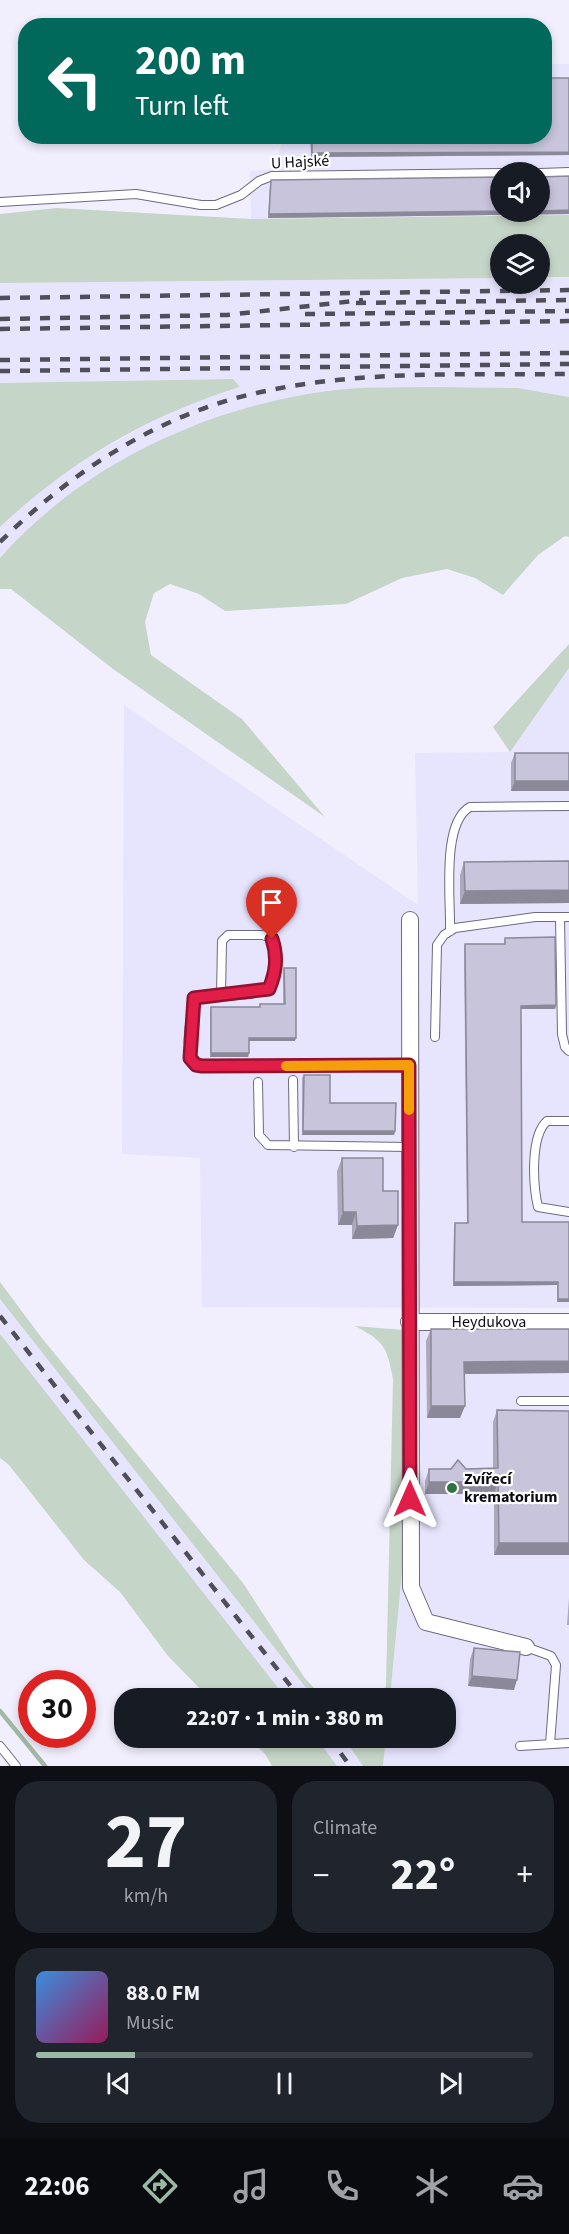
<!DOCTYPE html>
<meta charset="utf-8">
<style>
:root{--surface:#171b24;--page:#20242c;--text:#f1f3f6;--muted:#9ea1a6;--line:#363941;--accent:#99b9a4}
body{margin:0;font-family:"Source Sans 3",sans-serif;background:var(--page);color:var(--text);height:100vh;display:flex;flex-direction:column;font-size:22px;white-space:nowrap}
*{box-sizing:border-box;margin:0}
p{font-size:20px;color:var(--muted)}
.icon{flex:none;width:33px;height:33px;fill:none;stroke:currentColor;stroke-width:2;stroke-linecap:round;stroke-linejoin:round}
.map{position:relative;height:1766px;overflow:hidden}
.details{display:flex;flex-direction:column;gap:15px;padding:15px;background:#0d0f14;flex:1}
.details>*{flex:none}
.guide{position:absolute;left:18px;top:18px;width:534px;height:126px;border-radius:24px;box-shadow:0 3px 9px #0003;background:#00695c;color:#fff;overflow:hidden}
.fabs{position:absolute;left:490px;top:162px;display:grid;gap:12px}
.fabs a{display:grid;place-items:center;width:60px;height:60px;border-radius:50%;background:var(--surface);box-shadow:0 3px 9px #0003;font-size:30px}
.speed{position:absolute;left:18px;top:1670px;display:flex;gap:12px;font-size:30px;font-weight:700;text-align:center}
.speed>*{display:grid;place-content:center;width:78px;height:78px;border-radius:50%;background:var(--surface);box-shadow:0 3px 9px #0003;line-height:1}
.speed .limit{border:9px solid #d22;background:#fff;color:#111}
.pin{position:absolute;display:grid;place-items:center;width:51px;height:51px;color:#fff;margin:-62px -26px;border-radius:50% 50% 50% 0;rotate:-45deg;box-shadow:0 0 6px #0007}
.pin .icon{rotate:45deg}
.me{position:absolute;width:66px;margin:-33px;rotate:0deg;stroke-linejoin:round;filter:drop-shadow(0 0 4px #0008)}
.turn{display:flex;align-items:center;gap:21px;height:126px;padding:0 18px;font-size:27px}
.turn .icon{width:78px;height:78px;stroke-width:2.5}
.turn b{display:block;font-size:42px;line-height:51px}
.big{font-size:45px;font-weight:800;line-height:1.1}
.details .widget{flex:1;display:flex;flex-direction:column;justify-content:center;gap:9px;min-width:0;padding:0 21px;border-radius:24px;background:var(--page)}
.details .dial{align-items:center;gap:0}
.dial b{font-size:78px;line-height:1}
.song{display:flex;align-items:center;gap:18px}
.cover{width:72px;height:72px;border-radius:9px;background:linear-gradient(135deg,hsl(210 70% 55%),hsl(330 70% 35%))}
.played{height:6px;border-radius:3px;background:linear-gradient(90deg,var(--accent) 20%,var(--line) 20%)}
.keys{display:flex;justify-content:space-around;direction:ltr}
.heat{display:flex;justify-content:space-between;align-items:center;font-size:33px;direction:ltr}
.details .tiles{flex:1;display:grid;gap:15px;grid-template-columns:1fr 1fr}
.widget:last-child{grid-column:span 2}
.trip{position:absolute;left:114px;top:1688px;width:342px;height:60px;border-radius:24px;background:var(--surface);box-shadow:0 3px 9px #0003;font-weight:800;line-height:60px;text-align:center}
.menu{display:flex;height:96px;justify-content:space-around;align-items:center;background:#090b0e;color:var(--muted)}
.menu .icon{width:42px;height:42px}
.menu .current{color:var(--accent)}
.menu b{font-size:27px;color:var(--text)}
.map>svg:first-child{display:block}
</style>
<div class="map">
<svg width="569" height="1766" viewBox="0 0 569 1766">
<rect width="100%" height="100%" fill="#f1effe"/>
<!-- built -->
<path fill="#e7e4fd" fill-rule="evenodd" d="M545,64H569V215L251,219L250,171L273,169L284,137L544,136ZM501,172H540V212H501Z
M540,277H569V397L518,388L246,408L182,430L93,479L49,511L0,558V527L35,494L81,461L173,410L240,387L233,379L0,383V283L501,278V284H540Z
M569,668V1308L202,1307L200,1158L122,1154L124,705L418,905L415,753L510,752Z
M0,1299L64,1380L314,1698H286L46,1394L0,1334Z
M403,1330L569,1332V1766H383L386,1737H446V1698H390L402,1572Z
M316,1737H343L363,1766H337Z"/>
<!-- green -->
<path fill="#c5d5c7" d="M57,208L251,219L569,215V277H540V244H501V278L0,283V214Z
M233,379L240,387C149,415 70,461 0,527V383Z
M429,387L518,388L569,397V537L565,536L538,555L503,595L475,578L447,569L402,578L346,604L225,611L199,594L170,584L154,593L145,622L151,655L242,719L325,817L113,669L11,589H0V558C82,465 206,407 328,391C361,386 396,388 429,387Z
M569,644V668L510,752L493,727Z
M0,1282L41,1337L243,1583L304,1677L323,1698H314L0,1299Z
M355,1326L403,1330L402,1572L390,1698H381L386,1686L393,1379C387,1347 384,1341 355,1326Z
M0,1334L286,1698H209L168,1656L120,1592L84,1560L9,1465L0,1458Z
M248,1737H316L337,1766H272L265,1754Z
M343,1737H386L383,1766H363Z"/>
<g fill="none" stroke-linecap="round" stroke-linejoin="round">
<!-- stream -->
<path stroke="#a1b9a4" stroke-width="4.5" d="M0,1711L45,1766"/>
<!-- lane casing -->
<g stroke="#6d6a7f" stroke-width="10">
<path id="lane" d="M540,173L569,172
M0,202L136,194L201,205H216L241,195L259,181L272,176L501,173
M560,917L562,1034L565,1047L569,1051
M450,931C451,900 441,823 470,807L569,806
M221,996L222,941L228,935H263L272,939C278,957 276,972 269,989L251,994L194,998C192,1017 182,1050 196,1065H409
M435,1037L437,945L444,935L455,928L535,917H569
M293,1080L294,1147
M258,1082L259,1135L268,1145L409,1147
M569,1121H547C530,1136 533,1185 538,1207L569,1212
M521,1401H569
M526,1647L551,1656L556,1665L550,1744
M0,1746L16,1766
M520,1746L569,1743"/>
</g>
<!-- street casing -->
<g stroke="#6d6a7f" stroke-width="18">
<path id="street" d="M410,920L411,1587L426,1622L526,1647
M409,1322H569"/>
</g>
<!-- lane -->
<use href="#lane" stroke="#fff" stroke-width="8"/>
<!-- street -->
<use href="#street" stroke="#fff" stroke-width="16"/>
<!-- rail -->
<path stroke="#504e58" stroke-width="4.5" stroke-dasharray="10 10" stroke-linecap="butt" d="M0,298L569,290
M356,303L569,300
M305,314L569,311
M0,319L227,315L363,300
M0,329L569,321
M0,360L569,353
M0,371L569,364
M0,542C72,471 161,413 261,392C360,370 467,375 569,374
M0,1316L300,1698
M329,1737L350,1766"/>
</g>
<!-- wall -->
<path fill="#aba9bc" d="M569,78V155L311,157L310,136H544Z
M569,176V214L268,218L270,184L271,180Z
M515,753H569L511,791V763Z
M569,861V903L460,904V875L464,862Z
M505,938L556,1005L555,1009H521L522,1222H569V1302H557V1285L453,1286L454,1227L455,1223H467L464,948L465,944H504Z
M284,968L295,1041H249V1053L248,1057H210V1011L211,1007H259L260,1004H283V972Z
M304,1075L330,1103L395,1131L394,1135H302V1078Z
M342,1158L383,1191L398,1225L393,1238L352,1239V1225H338L337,1171Z
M431,1329H569V1373L464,1374L460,1418H427L426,1341Z
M497,1410L569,1411V1555H494V1494H425V1481L429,1469L493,1468V1422Z
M569,1598V1625H567Z
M474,1648L514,1690L468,1686L470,1659Z"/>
<!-- shaded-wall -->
<path fill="#8b8999" d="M569,152V155L311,157L312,153Z
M569,210V214L268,218L269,214Z
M515,781H569V791H511Z
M569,890V903L460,904L465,891Z
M556,1005L555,1009H520L521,1006Z
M249,1038H296L295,1041H248Z
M211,1053H249L248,1057H210Z
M303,1131H395L394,1135H302Z
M343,1212H356L352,1225H338Z
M398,1225L393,1238L352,1239L357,1226Z
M454,1282H558L557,1285L453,1286Z
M558,1299H569V1302H557Z
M569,1361V1373L460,1374L464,1362Z
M431,1406H465L460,1418H427Z
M429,1482H498L494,1494H425Z
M499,1543H569V1555H494Z
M472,1676L517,1680L514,1690L468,1686Z"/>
<!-- building -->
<path fill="#c7c4db" stroke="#8b8999" stroke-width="1.5" d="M544,78H569V152L312,153V136H544Z
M569,176V210L540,211V177Z
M501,177V211L269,214L271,180Z
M515,753H569V781H515Z
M569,861V890L465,891L464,862Z
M555,937L556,1005L521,1006L522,1222H569V1299H558V1282H454L455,1223H468L465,944H505V938Z
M284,968H296V1038H249V1053H211V1007H260V1004H285Z
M304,1075H330V1103H396L395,1131H303Z
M342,1158H383V1191H398V1225L357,1226L356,1212H343Z
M431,1329H569V1361L464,1362L465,1406H431Z
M497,1410L569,1411V1543H499L498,1482H429V1469H451L458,1460L466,1469L498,1468Z
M474,1648L520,1652L517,1680L472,1676Z"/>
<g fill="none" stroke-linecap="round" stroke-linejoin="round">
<!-- route casing -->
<g stroke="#92132f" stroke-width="15">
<path id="route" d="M272,939C278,957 276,972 269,989L194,998L190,1058L196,1065L202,1066L409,1065L410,1499"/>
</g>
<!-- route -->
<use href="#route" stroke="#e11d48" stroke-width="10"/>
<!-- slow -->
<path stroke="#f59e0b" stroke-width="10" d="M286,1066L409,1065V1110"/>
</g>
<!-- markers -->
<circle fill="#2d733f" stroke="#fff" stroke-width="2" cx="452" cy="1488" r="6"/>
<g text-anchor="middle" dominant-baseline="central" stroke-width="4.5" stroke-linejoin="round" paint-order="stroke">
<!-- street labels -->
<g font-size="16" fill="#0d0b13" stroke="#fff">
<text transform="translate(300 162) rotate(-3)">U Hajské</text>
<text x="489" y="1322">Heydukova</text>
</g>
<!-- poi labels -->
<g font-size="16" font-weight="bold" fill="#0d0b13" stroke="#fff" text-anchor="start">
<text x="464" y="1479">Zvířecí<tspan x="464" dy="18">krematorium</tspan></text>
</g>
</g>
</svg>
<div class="fabs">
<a><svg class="icon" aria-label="sound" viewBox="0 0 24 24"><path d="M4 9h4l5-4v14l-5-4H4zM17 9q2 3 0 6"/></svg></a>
<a><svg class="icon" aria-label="layers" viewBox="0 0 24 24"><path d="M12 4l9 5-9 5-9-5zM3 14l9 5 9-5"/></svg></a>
</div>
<div class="speed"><div class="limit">30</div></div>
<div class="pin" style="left:272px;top:939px;background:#d93025"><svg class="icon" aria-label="arrive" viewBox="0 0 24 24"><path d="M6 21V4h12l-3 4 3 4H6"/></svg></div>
<svg class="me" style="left:410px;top:1499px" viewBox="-20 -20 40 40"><path d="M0-17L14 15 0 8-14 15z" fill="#e11d48" stroke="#fff" stroke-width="4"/></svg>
<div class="trip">22:07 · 1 min · 380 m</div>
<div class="guide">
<div class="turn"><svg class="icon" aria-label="left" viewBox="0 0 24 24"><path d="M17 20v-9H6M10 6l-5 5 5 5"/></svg><div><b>200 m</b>Turn left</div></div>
</div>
</div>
<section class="details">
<div class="tiles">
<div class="widget dial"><b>27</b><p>km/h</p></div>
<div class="widget"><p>Climate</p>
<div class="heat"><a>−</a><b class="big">22°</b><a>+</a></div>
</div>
<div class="widget">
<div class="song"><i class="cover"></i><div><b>88.0 FM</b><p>Music</p></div></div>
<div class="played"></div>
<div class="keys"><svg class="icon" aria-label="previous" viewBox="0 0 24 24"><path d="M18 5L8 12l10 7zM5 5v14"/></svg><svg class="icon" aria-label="pause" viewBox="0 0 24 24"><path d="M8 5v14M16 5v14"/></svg><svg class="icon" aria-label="next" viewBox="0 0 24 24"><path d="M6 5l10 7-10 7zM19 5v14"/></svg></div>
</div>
</div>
</section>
<nav class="menu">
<b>22:06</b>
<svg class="icon current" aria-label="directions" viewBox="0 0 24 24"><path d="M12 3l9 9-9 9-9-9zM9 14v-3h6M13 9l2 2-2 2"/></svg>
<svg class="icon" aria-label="music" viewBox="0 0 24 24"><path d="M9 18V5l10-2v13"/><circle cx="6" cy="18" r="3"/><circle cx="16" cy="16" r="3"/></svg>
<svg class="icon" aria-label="phone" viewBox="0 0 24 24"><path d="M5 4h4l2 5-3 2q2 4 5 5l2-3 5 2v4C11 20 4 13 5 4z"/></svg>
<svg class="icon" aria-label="climate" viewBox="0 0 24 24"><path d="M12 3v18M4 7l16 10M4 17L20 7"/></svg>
<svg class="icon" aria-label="car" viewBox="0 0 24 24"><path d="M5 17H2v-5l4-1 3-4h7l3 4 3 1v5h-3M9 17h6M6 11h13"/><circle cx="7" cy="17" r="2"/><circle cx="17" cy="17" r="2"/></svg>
</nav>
